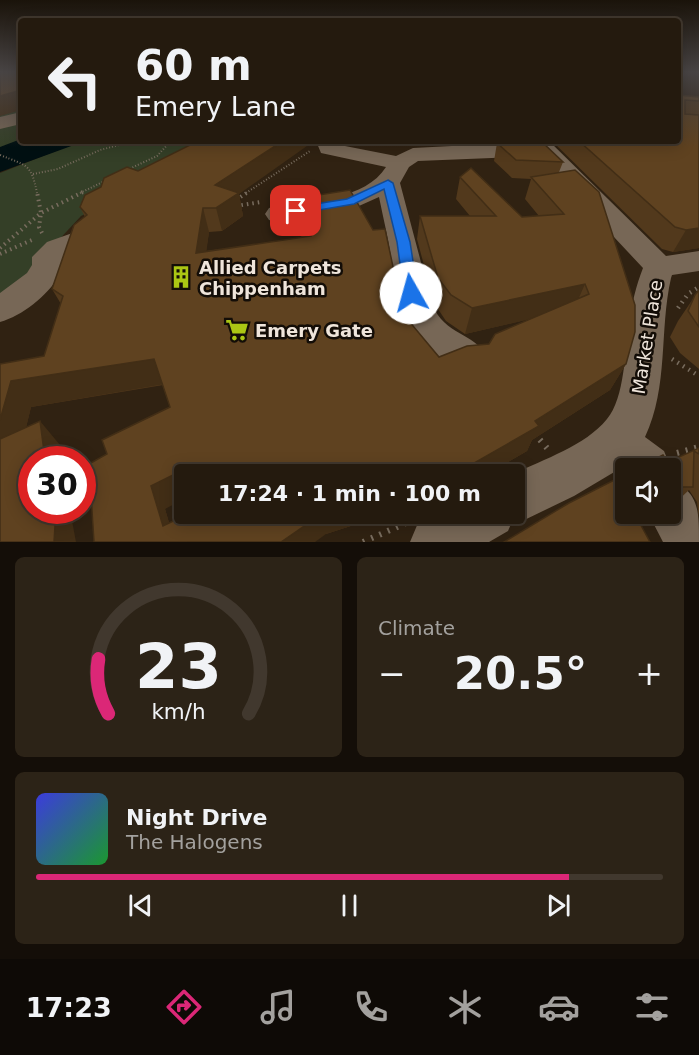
<!DOCTYPE html>
<meta charset="utf-8">
<style>
:root{--surface:#241a0e;--page:#2c2317;--text:#f1f3f6;--muted:#a3a19e;--line:#41382e;--accent:#db2777}
body{margin:0;font-family:"DejaVu Sans",sans-serif;background:var(--page);color:var(--text);height:100vh;display:flex;flex-direction:column;font-size:22px;white-space:nowrap}
*{box-sizing:border-box;margin:0}
p{font-size:20px;color:var(--muted)}
.icon{flex:none;width:33px;height:33px;fill:none;stroke:currentColor;stroke-width:2;stroke-linecap:round;stroke-linejoin:round}
.map{position:relative;height:542px;overflow:hidden}
.sheet{display:flex;flex-direction:column;gap:15px;padding:15px;background:#140e08;flex:1}
.sheet>*{flex:none}
.banner{position:absolute;left:18px;top:18px;width:663px;height:126px;border-radius:6px;box-shadow:0 3px 15px #0003,0 0 0 2px var(--line);background:#241a0e;color:var(--text);overflow:hidden}
.tools{position:absolute;left:615px;top:458px;display:grid;gap:12px}
.tools a{display:grid;place-items:center;width:66px;height:66px;border-radius:6px;background:var(--surface);box-shadow:0 3px 15px #0003,0 0 0 2px var(--line);font-size:30px}
.speed{position:absolute;left:18px;top:446px;display:flex;gap:12px;font-size:30px;font-weight:700;text-align:center}
.speed>*{display:grid;place-content:center;width:78px;height:78px;border-radius:50%;background:var(--surface);box-shadow:0 3px 15px #0003,0 0 0 2px var(--line);line-height:1}
.speed .limit{border:9px solid #d22;background:#fff;color:#111}
.pin{position:absolute;display:grid;place-items:center;width:51px;height:51px;color:#fff;margin:-26px;border-radius:12px;box-shadow:0 3px 9px #0006}
.me{position:absolute;width:66px;margin:-33px;rotate:353deg;stroke-linejoin:round;filter:drop-shadow(0 0 4px #0008)}
.turn{display:flex;align-items:center;gap:21px;height:126px;padding:0 18px;font-size:27px}
.turn .icon{width:78px;height:78px;stroke-width:2.5}
.turn b{display:block;font-size:42px;line-height:51px}
.big{font-size:45px;font-weight:600;line-height:1.1}
.sheet .card{flex:1;display:flex;flex-direction:column;justify-content:center;gap:9px;min-width:0;padding:0 21px;border-radius:9px;background:var(--page)}
.sheet .dial{align-items:center;gap:0}
.dial svg{height:156px;overflow:visible;fill:none;stroke:var(--line);stroke-width:7;stroke-linecap:round;text-anchor:middle}
.dial text{fill:var(--text);stroke:none}
.song{display:flex;align-items:center;gap:18px}
.cover{width:72px;height:72px;border-radius:9px;background:linear-gradient(135deg,hsl(240 70% 55%),hsl(130 70% 35%))}
.played{height:6px;border-radius:3px;background:linear-gradient(90deg,var(--accent) 85%,var(--line) 85%)}
.keys{display:flex;justify-content:space-around;direction:ltr}
.heat{display:flex;justify-content:space-between;align-items:center;font-size:33px;direction:ltr}
.sheet .tiles{flex:1;display:grid;gap:15px;grid-template-columns:1fr 1fr}
.card:last-child{grid-column:span 2}
.trip{position:absolute;left:174px;top:464px;width:351px;height:60px;border-radius:6px;background:var(--surface);box-shadow:0 3px 15px #0003,0 0 0 2px var(--line);font-weight:600;line-height:60px;text-align:center}
.tabs{display:flex;height:96px;justify-content:space-around;align-items:center;background:#0e0a06;color:var(--muted)}
.tabs .icon{width:42px;height:42px}
.tabs .current{color:var(--accent)}
.tabs b{font-size:27px;color:var(--text)}
.map>svg:first-child{display:block}
</style>
<div class="map">
<svg width="699" height="542" viewBox="0 0 699 542">
<rect width="100%" height="100%" fill="#302212"/>
<!-- green -->
<path fill="#343f27" d="M21,72V140L0,148V74Z
M81,141H234L81,216L0,303V173Z"/>
<!-- water -->
<path fill="#011012" d="M21,139V141H85L0,172V147Z"/>
<g fill="none" stroke-linecap="round" stroke-linejoin="round">
<!-- path-far3 -->
<path stroke="#786c5e" stroke-width="2" stroke-dasharray="1 2" stroke-linecap="butt" d="M0,155C27,166 31,163 37,193
M127,170L157,156L171,141
M33,174L58,169L100,150L119,145L165,144
M80,193L107,180
M246,193L310,151"/>
<!-- path-far2 -->
<path stroke="#786c5e" stroke-width="4" stroke-dasharray="1.5 4" stroke-linecap="butt" d="M236,200L248,192
M236,206L261,202
M42,233L39,227L41,213L83,192
M0,248L41,213L37,192
M0,254L32,240"/>
<!-- path-far1 -->
<path stroke="#786c5e" stroke-width="4.5" stroke-dasharray="1.5 5" stroke-linecap="butt" d="M678,308L688,294L699,287
M672,359L699,376"/>
<!-- path -->
<path stroke="#786c5e" stroke-width="6" stroke-dasharray="2 7" stroke-linecap="butt" d="M534,433L547,448
M677,453L699,447
M363,542L406,523"/>
<!-- minor -->
<path fill="#776756" fill-rule="evenodd" d="M21,112V124L0,129V117Z
M316,141H336L345,146L396,156L413,148L549,141L666,256L699,251V271L672,275L671,278C659,331 669,386 645,437L664,451L671,468L670,469L626,468V480L616,471L574,496L514,525L511,524L508,531L489,542H410L418,523L437,513H514L513,474C544,459 585,446 607,419C625,398 625,349 629,322C632,303 636,286 643,268L538,156L418,161L409,167L400,183L432,304C445,336 474,332 486,356L481,367C463,372 457,369 442,360C401,338 397,298 391,257C388,237 383,217 379,197L350,210L278,222L269,220L265,214L269,208L278,206C313,200 365,200 386,167L321,153Z
M81,230L91,233L95,239C88,250 70,248 64,258C61,263 62,270 59,276C47,296 22,316 0,322V293L27,273L32,265V257L47,242Z
M670,479C699,493 699,509 699,542H663L648,513H670Z"/>
</g>
<!-- wall -->
<path fill="#52391c" d="M678,95L699,97V248L673,252L662,249L552,141H678Z
M473,141H527V142L476,144Z
M497,143L563,162L559,172L626,364L610,390L532,440L527,451L487,474H184L165,509L169,523L190,513H391L326,534L94,542L107,454L170,407L163,385L31,407L26,427L60,445L0,542V364L44,356L61,304L52,289L85,217L80,207L138,171L239,194L243,216L222,231L209,232L206,251L302,238L295,222L293,199L403,314L439,357L489,344L529,319L465,334L446,321L434,303L417,239L420,216H470L456,199L460,177L522,217L539,216L525,199L531,179L512,178L494,161Z
M699,290V369L680,353L670,337L678,321Z
M699,448V517L697,502L689,490L670,508V468L668,462Z"/>
<!-- shaded-wall -->
<path fill="#422e16" d="M21,90V110L0,116V96Z
M283,141H314L239,194L243,216L222,231L216,208L215,185Z
M203,208L209,232L203,277L196,253Z
M699,228V248L673,252L686,230Z
M585,284L574,309L465,334L472,308Z
M154,359L165,384L31,407L17,466L0,448V420L11,381Z
M626,364L610,390L532,440L527,451L487,474H455L535,421Z
M40,421L60,445L62,459H45Z
M189,467L193,474H184V499L165,509L175,542L163,526L151,486Z
M52,510H70L76,542H54Z
M323,513H391L326,534L315,542H281Z
M641,513H657L649,521L614,539L636,516Z"/>
<!-- building -->
<path fill="#5f4220" stroke="#422e16" stroke-width="1.5" d="M0,72H21V90L0,96Z
M678,95L699,97V101L685,100V114L699,115V228L686,230L675,227L579,141H678Z
M198,141H283L215,185L239,193L216,208H203L196,253L311,236L293,199L350,190L373,230L385,229L403,314L439,357L467,346L489,344L495,334L589,294L585,284L472,308L451,295L438,278L420,216H496L460,177L471,168L522,217L564,214L531,177L575,170L599,192L635,305V332L626,364L535,421L539,426L455,474H192L189,467L151,486L163,526L190,513H323L281,542H94L89,464L107,454L102,440L170,407L154,359L11,381L0,420V364L44,356L63,296L52,289L74,225L87,215L80,207L85,195L101,187L104,178L127,167L138,171Z
M542,142L563,162L516,160L497,143Z
M699,290V327L688,311L695,295Z
M40,421L45,459H32V510H52L55,526L54,542H0V439Z
M699,448V454L694,451L693,487H671L674,497L670,499V468H637L663,455L668,462Z
M626,474V513H641L636,516L650,542H504L569,503Z"/>
<!-- sky -->
<linearGradient id="sky" x2="0" y2="1"><stop stop-color="#1a130a"/><stop offset="0.49" stop-color="#484444"/><stop offset="1" stop-color="#484444" stop-opacity="0"/></linearGradient>
<rect width="699" height="147" fill="url(#sky)"/>
<!-- route -->
<path fill="#1a73e8" stroke="#114b97" stroke-width="1.5" d="M388,180L393,183L410,242L418,293L411,298L404,293L397,242L384,189L354,204L296,214L290,211L296,207L347,199Z"/>
<!-- icons -->
<defs>
<g id="building-bare" transform="scale(1.8)"><path d="M-4-6H4V6H1V3H-1V6H-4ZM-2.5-4.3h1.7v1.8h-1.7ZM.8-4.3h1.7v1.8H.8ZM-2.5-1h1.7V.8h-1.7ZM.8-1h1.7V.8H.8Z" fill="#abc614" stroke="#130d07" stroke-width="2.5" paint-order="stroke"/></g>
<g id="supermarket-bare" transform="scale(1.8)"><path d="M-6-5.5h2.5l.6 2H6L4.5 2H-2.5L-4.4-4H-6ZM-1.5 3.2a1.3 1.3 0 1 0 .1 0ZM3 3.2a1.3 1.3 0 1 0 .1 0Z" fill="#abc614" stroke="#130d07" stroke-width="2.5" paint-order="stroke"/></g>
</defs>
<g fill-rule="evenodd">
<use href="#building-bare" x="181" y="277"/>
<use href="#supermarket-bare" x="237" y="330"/>
</g>
<g text-anchor="middle" dominant-baseline="central" stroke-width="5" stroke-linejoin="round" paint-order="stroke">
<!-- poi labels -->
<g font-size="18" font-weight="bold" fill="#efe5db" stroke="#130d07" text-anchor="start">
<text x="199" y="267">Allied Carpets<tspan x="199" dy="21">Chippenham</tspan></text>
<text x="255" y="330">Emery Gate</text>
</g>
<!-- street labels -->
<g font-size="18" fill="#efe5db" stroke="#130d07">
<text transform="translate(647 337) rotate(-81)">Market Place</text>
</g>
</g>
</svg>
<div class="tools">
<a><svg class="icon" aria-label="sound" viewBox="0 0 24 24"><path d="M4 9h4l5-4v14l-5-4H4zM17 9q2 3 0 6"/></svg></a>
</div>
<div class="speed"><div class="limit">30</div></div>
<div class="pin" style="left:296px;top:211px;background:#d93025"><svg class="icon" aria-label="arrive" viewBox="0 0 24 24"><path d="M6 21V4h12l-3 4 3 4H6"/></svg></div>
<svg class="me" style="left:411px;top:293px" viewBox="-20 -20 40 40"><circle r="19" fill="#fff"/><path d="M0-13L10 11 0 6-10 11z" fill="#1a73e8"/></svg>
<div class="trip">17:24 · 1 min · 100 m</div>
<div class="banner">
<div class="turn"><svg class="icon" aria-label="left" viewBox="0 0 24 24"><path d="M17 20v-9H6M10 6l-5 5 5 5"/></svg><div><b>60 m</b>Emery Lane</div></div>
</div>
</div>
<section class="sheet">
<div class="tiles">
<div class="card dial"><svg viewBox="0 0 100 80">
<path d="M14 69A42 42 0 1 1 86 69"/>
<path d="M14 69A42 42 0 0 1 9 41" stroke="#db2777"/>
<text x="50" y="56" font-size="32" font-weight="700">23</text>
<text x="50" y="72" font-size="11">km/h</text>
</svg></div>
<div class="card"><p>Climate</p>
<div class="heat"><a>−</a><b class="big">20.5°</b><a>+</a></div>
</div>
<div class="card">
<div class="song"><i class="cover"></i><div><b>Night Drive</b><p>The Halogens</p></div></div>
<div class="played"></div>
<div class="keys"><svg class="icon" aria-label="previous" viewBox="0 0 24 24"><path d="M18 5L8 12l10 7zM5 5v14"/></svg><svg class="icon" aria-label="pause" viewBox="0 0 24 24"><path d="M8 5v14M16 5v14"/></svg><svg class="icon" aria-label="next" viewBox="0 0 24 24"><path d="M6 5l10 7-10 7zM19 5v14"/></svg></div>
</div>
</div>
</section>
<nav class="tabs">
<b>17:23</b>
<svg class="icon current" aria-label="directions" viewBox="0 0 24 24"><path d="M12 3l9 9-9 9-9-9zM9 14v-3h6M13 9l2 2-2 2"/></svg>
<svg class="icon" aria-label="music" viewBox="0 0 24 24"><path d="M9 18V5l10-2v13"/><circle cx="6" cy="18" r="3"/><circle cx="16" cy="16" r="3"/></svg>
<svg class="icon" aria-label="phone" viewBox="0 0 24 24"><path d="M5 4h4l2 5-3 2q2 4 5 5l2-3 5 2v4C11 20 4 13 5 4z"/></svg>
<svg class="icon" aria-label="climate" viewBox="0 0 24 24"><path d="M12 3v18M4 7l16 10M4 17L20 7"/></svg>
<svg class="icon" aria-label="car" viewBox="0 0 24 24"><path d="M5 17H2v-5l4-1 3-4h7l3 4 3 1v5h-3M9 17h6M6 11h13"/><circle cx="7" cy="17" r="2"/><circle cx="17" cy="17" r="2"/></svg>
<svg class="icon" aria-label="filters" viewBox="0 0 24 24"><path d="M4 7h16M4 17h16"/><circle cx="9" cy="7" r="2"/><circle cx="15" cy="17" r="2"/></svg>
</nav>
